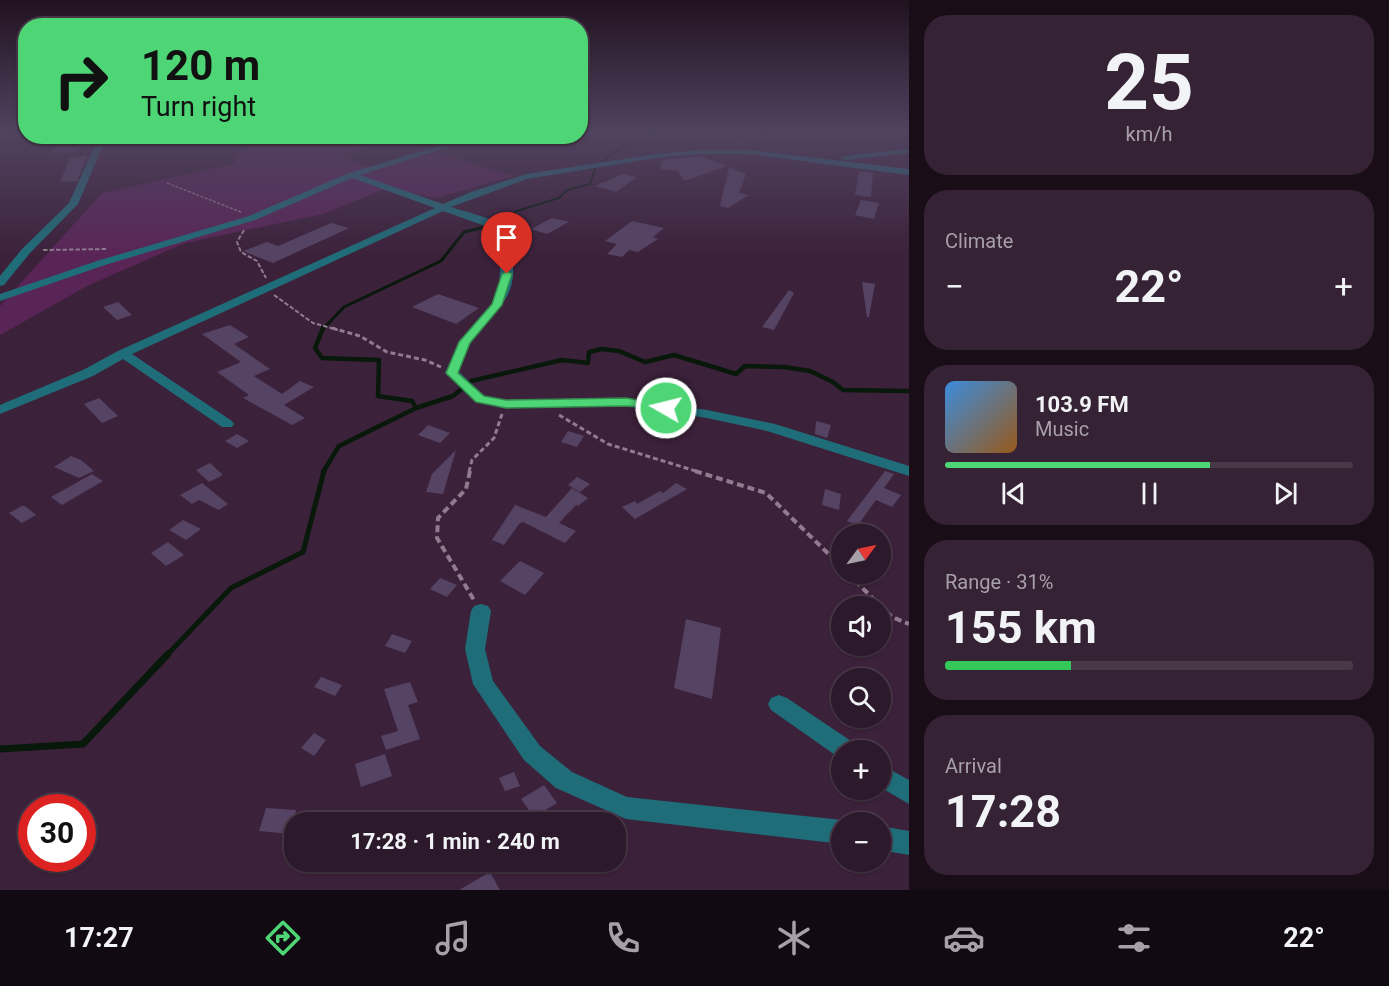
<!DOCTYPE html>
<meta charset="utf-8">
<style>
:root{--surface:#2d192c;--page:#352234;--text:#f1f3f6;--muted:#a7a0a9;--line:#483848;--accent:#4ed676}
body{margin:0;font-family:Roboto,sans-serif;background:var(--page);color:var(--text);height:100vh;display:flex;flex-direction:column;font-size:22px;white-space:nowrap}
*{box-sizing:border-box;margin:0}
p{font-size:20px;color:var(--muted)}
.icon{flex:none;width:33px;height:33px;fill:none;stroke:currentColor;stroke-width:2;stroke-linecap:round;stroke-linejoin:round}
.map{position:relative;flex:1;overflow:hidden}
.sheet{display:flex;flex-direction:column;gap:15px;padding:15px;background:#190e18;width:480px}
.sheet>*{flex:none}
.top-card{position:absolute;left:18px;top:18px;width:570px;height:126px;border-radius:24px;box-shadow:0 2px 4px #0004,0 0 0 2px var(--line);background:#4ed676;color:#111;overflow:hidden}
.needle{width:39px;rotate:57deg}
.fabs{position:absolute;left:831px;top:524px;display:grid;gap:12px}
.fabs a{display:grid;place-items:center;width:60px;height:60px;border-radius:50%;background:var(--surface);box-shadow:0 2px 4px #0004,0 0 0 2px var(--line);font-size:30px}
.speed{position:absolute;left:18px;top:794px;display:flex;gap:12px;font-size:30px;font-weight:700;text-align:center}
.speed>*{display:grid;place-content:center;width:78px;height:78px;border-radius:50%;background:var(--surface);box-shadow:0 2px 4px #0004,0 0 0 2px var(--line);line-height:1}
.speed .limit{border:9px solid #d22;background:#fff;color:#111}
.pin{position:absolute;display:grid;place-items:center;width:51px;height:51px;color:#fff;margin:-62px -26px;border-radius:50% 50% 50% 0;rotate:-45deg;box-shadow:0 0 6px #0007}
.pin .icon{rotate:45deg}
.me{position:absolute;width:66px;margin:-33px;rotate:278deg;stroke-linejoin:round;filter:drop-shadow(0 0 4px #0008)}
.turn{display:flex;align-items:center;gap:21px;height:126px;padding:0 24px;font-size:27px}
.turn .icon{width:78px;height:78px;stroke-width:2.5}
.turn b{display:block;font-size:42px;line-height:51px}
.big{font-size:45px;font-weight:700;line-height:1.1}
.sheet .tile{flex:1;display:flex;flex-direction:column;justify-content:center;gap:9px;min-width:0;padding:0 21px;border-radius:24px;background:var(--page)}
.sheet .dial{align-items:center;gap:0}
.dial b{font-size:78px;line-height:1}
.song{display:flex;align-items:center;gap:18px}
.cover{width:72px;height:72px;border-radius:9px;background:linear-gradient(135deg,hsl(210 70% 55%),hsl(30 70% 35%))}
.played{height:6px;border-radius:3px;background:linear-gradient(90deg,var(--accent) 65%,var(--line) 65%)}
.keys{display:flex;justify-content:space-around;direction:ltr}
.heat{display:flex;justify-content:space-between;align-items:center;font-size:33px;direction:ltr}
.charge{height:9px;border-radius:4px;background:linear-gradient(90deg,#34c759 31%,var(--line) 0)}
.trip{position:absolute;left:284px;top:812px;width:342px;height:60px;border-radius:24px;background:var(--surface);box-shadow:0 2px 4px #0004,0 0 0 2px var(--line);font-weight:700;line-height:60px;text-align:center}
.tab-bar{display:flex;height:96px;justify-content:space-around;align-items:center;background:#120a12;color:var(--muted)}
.tab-bar .icon{width:42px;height:42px}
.tab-bar .on{color:var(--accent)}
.tab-bar b{font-size:27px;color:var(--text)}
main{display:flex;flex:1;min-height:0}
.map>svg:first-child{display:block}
</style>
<main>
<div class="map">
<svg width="909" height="890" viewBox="0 0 909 890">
<rect width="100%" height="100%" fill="#3c213a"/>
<!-- green -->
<path fill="#592556" d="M251,137H417L339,155L369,168L436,153L514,176L436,198L387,188L323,214L185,243L89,285L0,335V306L102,193L235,164L237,149L261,145Z"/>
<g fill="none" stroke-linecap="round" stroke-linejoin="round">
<!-- stream-far4 -->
<path stroke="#08180b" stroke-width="2" d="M504,219L517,211L559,198L567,190L590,184L596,166L622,147L661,132"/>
<!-- stream-far3 -->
<path stroke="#08180b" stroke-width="3" d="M322,330L344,307L441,261L464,232L493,225L506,217"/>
<!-- stream-far2 -->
<path stroke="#08180b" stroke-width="4.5" d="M323,328L315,348L322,358L379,360L378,396L412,401L416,408
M323,472L339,446L416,408L453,396L471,381L562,360L588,363L589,352L602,349L619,351L645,362L674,355L736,374L745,366L784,367L810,371L833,382L843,390L909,391"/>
<!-- stream-far1 -->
<path stroke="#08180b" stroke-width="5" d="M167,655L231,588L303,552L324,471"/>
<!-- stream -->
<path stroke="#08180b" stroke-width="7" d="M0,749L83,744L168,654"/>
</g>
<!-- building -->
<path fill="#554364" d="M90,136L77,152L51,153L65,137Z
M88,155L77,181L60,182L70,158Z
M699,156L727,166L684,181L678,171L660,169L662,160Z
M729,167L746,174L739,193L749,195L728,208L720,206Z
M859,171L873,173L871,197L855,195Z
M623,174L637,177L616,192L595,186Z
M861,200L879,203L874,219L855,215Z
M552,218L569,222L547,234L531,229Z
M632,221L664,228L653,237L658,239L638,252L629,250L622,257L607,254L617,244L605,241Z
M331,223L349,228L273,263L243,251L267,242L278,246Z
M862,282L875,284L869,317H867Z
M789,290L794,293L774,330L762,327Z
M438,294L479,308L456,324L412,307Z
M118,302L132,315L117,320L103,307Z
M230,325L249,337L234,344L270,369L254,376L282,394L300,381L314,387L284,405L305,418L292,425L243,398L249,395L217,372L241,362L202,334Z
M99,398L118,416L102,423L84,404Z
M816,421L831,425L827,438L815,434Z
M428,425L450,433L440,443L418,435Z
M568,431L584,436L577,447L561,442Z
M237,434L249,441L237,448L225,441Z
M456,450L443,494L426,492L432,474Z
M71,456L81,460L94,471L79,478L54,467Z
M210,463L223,475L209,482L196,470Z
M885,471L894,474L884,488L901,495L892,507L876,500L858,525L847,521Z
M92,474L103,481L62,505L51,497Z
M577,477L590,484L580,492L568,485Z
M202,483L228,504L219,510L199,500L192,504L180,495Z
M676,483L687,489L635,519L622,507L635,501L637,504L660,491L663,493Z
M572,488L588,498L578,506L576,505L559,523L576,531L565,543L523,522L519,524L504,545L492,540L515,505L546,517Z
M825,489L841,494L839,510L822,505Z
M22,506H25L36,515L22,523L9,513Z
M183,520L201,529L186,540L169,530Z
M168,542L184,555L166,566L151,553Z
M520,561L544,573L525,595L500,581Z
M440,578L457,585L447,597L430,589Z
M686,619L721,628L712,699L674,688Z
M392,634L412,641L405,653L385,646Z
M321,677L342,685L335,696L314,687Z
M410,682L418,702L408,705L420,739L386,750L381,736L398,731L384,689Z
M314,733L326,740L314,756L301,748Z
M385,754L392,776L361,787L355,764Z
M514,772L520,786L505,791L499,778Z
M544,785L557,803L534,817L521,799Z
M266,808L296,810L291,834L259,831Z
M490,872L500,890H459Z"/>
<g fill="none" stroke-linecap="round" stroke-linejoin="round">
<!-- path-far3 -->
<path stroke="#917b8f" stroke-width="1.5" stroke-dasharray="3 1.5" stroke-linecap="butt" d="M722,132L739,142
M167,183L241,212"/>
<!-- path-far2 -->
<path stroke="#917b8f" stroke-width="2" stroke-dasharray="4.5 2" stroke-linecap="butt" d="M244,230L237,242L241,252L257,261L266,278
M43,250L108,249
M274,295L313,323L338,330"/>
<!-- path-far1 -->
<path stroke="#917b8f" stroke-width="3" stroke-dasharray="5 3" stroke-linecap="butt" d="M332,328L360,336L387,352L425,360L441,367
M559,415L608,444L699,472
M469,472L472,460L494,438L502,414"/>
<!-- path -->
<path stroke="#917b8f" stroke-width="4" stroke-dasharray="7 4" stroke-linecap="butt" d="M470,471L466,489L438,518L437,538L474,600
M695,471L766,493L842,567
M847,573L892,617L909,624"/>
<!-- minor -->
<path fill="#1f6d79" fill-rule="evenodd" d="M99,136H107L78,204L30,253L4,285L0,286V276L22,249L69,203Z
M471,136H484L360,175L443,204L471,192L526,174L656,154L699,150H749L909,169V175L749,154H699L656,158L527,179L451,207C462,211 491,217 499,225C505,230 509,242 510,250C523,299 493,308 471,342C465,351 463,362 459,372L485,396L506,400L626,398L707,410L775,424L909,466V476L767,431L707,418L626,406L506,408L480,403L475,402L445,373L459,342L491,305L499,287L501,255L491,228L443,211L132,354L232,421L234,424L232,427H222L123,359L93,376L0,414V405L83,370L118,351L435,208L352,178L255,220L105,265L0,301V294L97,261L249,216L349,173Z
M909,149V153L845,160L841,158L845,156Z
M481,604L488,606L491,611L485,649L493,681L540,746L572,772L627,797L842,820L847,822H842V844L626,819L556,788L524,760L473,684L465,649L471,611L474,606Z
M779,695L787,698L854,743L857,750H842V758L838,757L771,710L768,704L771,698Z
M880,764L909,780V804L880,787Z
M880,826L909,831V855L880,850Z"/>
</g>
<!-- sky -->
<linearGradient id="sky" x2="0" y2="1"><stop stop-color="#211220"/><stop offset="0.52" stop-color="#504360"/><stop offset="1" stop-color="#504360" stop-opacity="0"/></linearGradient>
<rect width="909" height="256" fill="url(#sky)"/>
<!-- route -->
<path fill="#4ed676" stroke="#338b4d" stroke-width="1.5" d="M507,271L512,274L502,305L470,343L458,373L484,396L506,400L626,398L671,405L673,408L671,410L626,406L506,408L476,402L446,373L459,342L492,304L502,274Z"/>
</svg>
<div class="fabs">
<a><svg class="needle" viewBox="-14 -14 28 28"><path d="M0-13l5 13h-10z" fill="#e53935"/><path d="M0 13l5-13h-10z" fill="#a7a0a9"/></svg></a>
<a><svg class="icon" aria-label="sound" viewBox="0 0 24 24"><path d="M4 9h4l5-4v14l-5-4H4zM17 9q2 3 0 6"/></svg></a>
<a><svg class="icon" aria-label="search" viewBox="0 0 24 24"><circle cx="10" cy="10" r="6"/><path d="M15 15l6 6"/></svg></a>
<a>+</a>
<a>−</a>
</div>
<div class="speed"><div class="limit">30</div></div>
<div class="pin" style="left:507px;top:274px;background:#d93025"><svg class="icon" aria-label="arrive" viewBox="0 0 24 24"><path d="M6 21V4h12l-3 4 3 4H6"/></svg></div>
<svg class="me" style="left:666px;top:408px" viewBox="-20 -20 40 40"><circle r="17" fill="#4ed676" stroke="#fff" stroke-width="3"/><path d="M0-11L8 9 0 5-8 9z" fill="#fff"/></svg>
<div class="trip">17:28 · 1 min · 240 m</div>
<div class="top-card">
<div class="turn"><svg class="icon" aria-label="right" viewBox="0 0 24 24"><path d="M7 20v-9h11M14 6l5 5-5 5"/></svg><div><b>120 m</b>Turn right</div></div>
</div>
</div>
<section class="sheet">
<div class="tile dial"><b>25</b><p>km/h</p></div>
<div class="tile"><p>Climate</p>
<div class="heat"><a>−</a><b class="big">22°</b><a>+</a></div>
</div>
<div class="tile">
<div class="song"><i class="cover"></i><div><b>103.9 FM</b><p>Music</p></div></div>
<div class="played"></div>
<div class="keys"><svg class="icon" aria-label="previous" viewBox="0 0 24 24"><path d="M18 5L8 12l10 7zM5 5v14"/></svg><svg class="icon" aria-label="pause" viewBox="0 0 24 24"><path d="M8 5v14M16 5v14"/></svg><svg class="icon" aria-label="next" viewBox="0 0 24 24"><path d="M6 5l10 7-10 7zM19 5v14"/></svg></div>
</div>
<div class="tile"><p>Range · 31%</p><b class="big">155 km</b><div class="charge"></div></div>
<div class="tile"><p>Arrival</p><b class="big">17:28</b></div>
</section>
</main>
<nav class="tab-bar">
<b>17:27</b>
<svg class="icon on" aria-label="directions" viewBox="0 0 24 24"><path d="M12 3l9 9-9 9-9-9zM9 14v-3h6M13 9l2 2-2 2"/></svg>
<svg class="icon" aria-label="music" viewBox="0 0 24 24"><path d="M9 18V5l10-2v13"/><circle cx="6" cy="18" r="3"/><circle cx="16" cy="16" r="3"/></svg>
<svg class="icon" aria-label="phone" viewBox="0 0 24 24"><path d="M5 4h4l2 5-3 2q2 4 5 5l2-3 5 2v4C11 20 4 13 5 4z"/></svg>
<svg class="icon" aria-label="climate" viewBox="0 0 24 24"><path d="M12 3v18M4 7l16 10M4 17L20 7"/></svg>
<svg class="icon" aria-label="car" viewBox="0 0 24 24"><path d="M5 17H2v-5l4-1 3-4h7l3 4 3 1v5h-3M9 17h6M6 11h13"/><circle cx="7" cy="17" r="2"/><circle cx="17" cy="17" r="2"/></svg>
<svg class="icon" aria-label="filters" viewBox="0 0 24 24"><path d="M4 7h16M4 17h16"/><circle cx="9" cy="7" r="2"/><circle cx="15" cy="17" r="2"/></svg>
<b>22°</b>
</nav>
